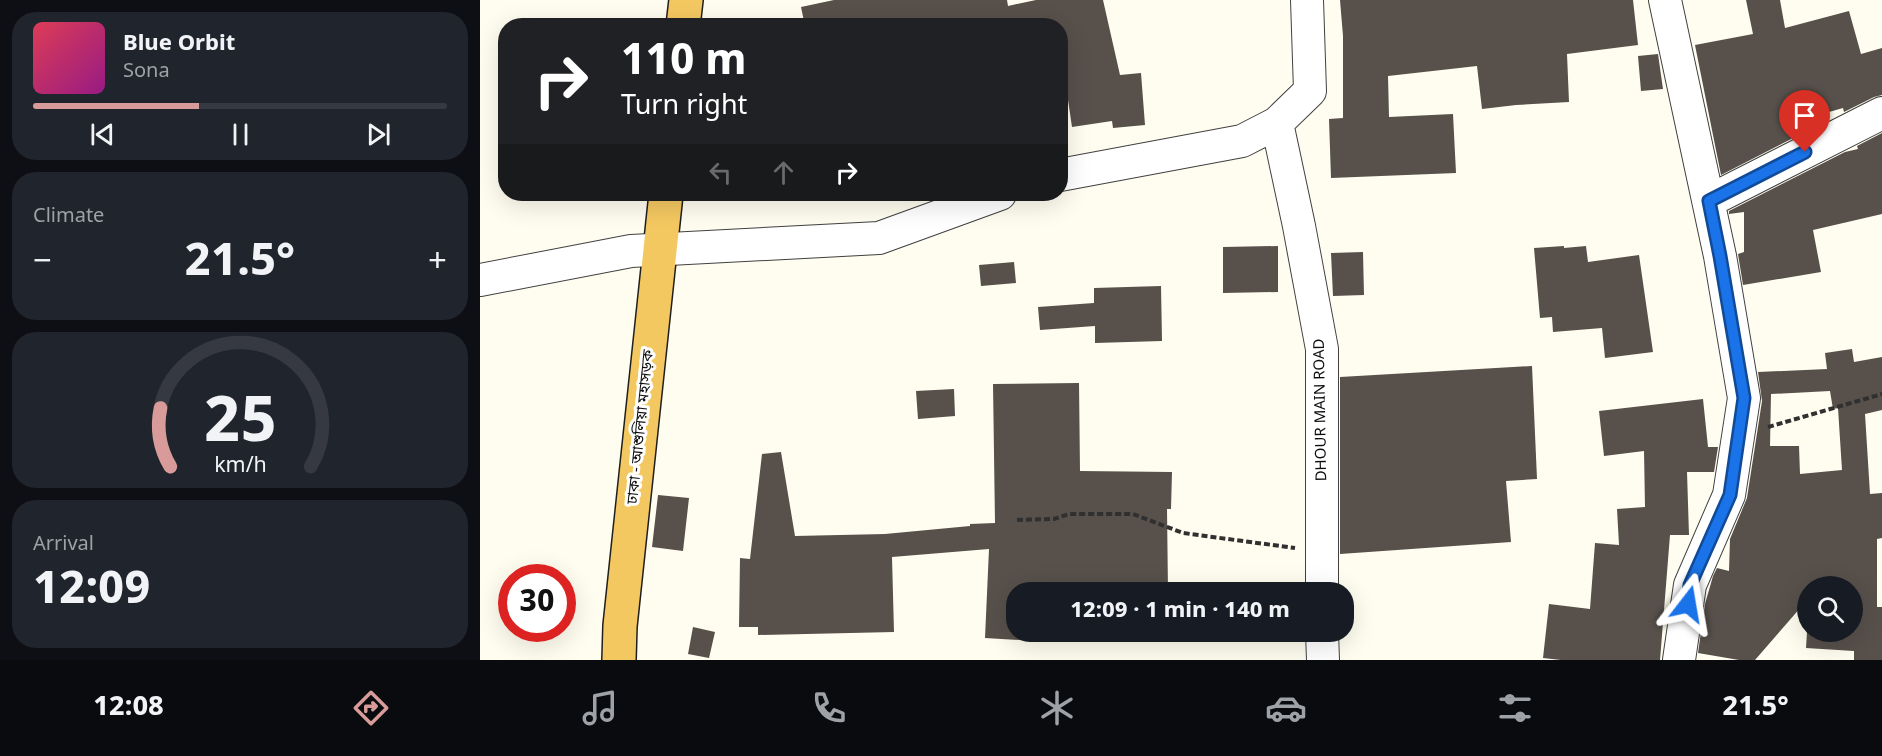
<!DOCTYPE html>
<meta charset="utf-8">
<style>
:root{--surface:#171b24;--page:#20242c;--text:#f1f3f6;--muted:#9ea1a6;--line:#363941;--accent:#d99b99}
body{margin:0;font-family:Georgia,"Noto Sans Bengali",serif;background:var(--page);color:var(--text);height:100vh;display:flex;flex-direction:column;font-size:22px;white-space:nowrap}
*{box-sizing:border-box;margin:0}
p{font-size:20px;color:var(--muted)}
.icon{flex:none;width:33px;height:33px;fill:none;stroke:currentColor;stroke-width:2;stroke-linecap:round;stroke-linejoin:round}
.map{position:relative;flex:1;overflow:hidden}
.side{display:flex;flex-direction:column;gap:12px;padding:12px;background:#0d0f14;width:480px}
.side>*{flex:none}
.hud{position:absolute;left:18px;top:18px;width:570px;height:183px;border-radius:24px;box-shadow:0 6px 24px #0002;background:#202124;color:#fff;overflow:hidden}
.controls{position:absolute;left:1317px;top:576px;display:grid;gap:12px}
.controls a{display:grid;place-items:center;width:66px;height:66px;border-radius:50%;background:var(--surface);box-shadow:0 6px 24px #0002;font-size:30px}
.speed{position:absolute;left:18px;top:564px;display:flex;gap:12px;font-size:30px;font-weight:700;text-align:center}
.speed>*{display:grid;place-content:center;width:78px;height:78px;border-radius:50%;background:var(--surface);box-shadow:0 6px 24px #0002;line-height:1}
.speed .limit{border:9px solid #d22;background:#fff;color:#111}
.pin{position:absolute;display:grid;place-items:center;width:51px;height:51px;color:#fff;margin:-62px -26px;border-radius:50% 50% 50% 0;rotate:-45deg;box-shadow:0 0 6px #0007}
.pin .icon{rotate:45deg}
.me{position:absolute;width:66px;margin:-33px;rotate:14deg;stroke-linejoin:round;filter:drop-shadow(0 0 4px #0008)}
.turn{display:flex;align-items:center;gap:21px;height:126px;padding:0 24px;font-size:27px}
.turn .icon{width:78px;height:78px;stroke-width:2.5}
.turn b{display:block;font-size:42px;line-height:51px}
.lanes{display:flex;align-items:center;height:57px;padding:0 24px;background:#0003;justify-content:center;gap:30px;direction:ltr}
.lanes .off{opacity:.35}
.big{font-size:45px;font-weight:700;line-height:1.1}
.side .tile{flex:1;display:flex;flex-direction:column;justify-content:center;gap:9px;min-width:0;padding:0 21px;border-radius:24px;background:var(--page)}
.side .dial{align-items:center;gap:0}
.dial svg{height:156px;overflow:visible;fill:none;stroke:var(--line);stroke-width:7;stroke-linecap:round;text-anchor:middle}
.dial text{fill:var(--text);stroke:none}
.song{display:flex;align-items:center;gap:18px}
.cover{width:72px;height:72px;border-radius:9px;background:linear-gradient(135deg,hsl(350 70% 55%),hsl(310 70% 35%))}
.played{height:6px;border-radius:3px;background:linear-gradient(90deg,var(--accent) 40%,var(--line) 40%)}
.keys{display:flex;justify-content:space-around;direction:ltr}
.heat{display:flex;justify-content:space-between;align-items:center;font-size:33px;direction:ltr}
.trip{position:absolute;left:526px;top:582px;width:348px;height:60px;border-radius:24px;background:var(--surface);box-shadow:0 6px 24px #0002;font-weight:700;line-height:60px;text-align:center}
.menu{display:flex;height:96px;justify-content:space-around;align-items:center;background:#090b0e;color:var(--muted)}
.menu .icon{width:42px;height:42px}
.menu .active{color:var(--accent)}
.menu b{font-size:27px;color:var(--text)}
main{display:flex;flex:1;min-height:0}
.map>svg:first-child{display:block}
</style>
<main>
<section class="side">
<div class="tile">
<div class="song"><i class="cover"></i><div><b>Blue Orbit</b><p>Sona</p></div></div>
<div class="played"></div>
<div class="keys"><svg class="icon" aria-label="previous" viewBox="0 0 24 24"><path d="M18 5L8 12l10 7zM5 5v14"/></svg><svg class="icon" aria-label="pause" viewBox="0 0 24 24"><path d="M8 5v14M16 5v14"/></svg><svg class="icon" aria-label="next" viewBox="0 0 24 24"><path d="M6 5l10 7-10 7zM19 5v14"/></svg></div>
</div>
<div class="tile"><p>Climate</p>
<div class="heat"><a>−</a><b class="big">21.5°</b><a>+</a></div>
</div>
<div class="tile dial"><svg viewBox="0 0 100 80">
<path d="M14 69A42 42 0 1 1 86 69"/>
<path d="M14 69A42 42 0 0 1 9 39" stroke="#d99b99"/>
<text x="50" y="56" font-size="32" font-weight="700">25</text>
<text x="50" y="72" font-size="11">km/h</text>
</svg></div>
<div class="tile"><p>Arrival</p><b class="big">12:09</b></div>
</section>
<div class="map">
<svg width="1402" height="660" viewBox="0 0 1402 660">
<rect width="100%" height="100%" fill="#fffdef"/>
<!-- building -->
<path fill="#57504b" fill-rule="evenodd" d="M354,0H527L528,6L556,0H623L640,75L661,73L665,125L633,128L632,121L592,127L584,73L580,74V26H325L321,7Z
M860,0H1153L1158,45L1087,54L1089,102L1036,105L1002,109L997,66L908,76L909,117L973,114L976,173L851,178L849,119L863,118V36Z
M1266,0H1300L1305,28L1369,11L1381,54L1402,48V95L1394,97L1364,112L1363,108L1314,122L1317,136L1241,175L1215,45L1273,34Z
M1178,54L1183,89L1161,91L1158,56Z
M1402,133V214L1333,230L1341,272L1263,285L1258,254L1264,252V212L1249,214V211L1365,152L1378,149L1377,146Z
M798,246V292L743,293V247Z
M1084,246V248L1106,246L1108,262L1159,255L1173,352L1125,358L1122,328L1073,332L1072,317L1060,318L1054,248Z
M883,252L884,295L853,296L851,253Z
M534,262L536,283L501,286L499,265Z
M681,286L682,341L615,343V326L560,330L558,307L614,303V288Z
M1372,349L1374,362L1402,357V410L1385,414L1390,494L1402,493V538L1397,539V607H1402V660H1374V651L1326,648L1327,632H1372V586H1328V599L1275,660H1259L1218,653L1225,604L1233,576L1237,568L1249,571L1250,539L1267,498L1282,401L1278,372L1347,369L1345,353ZM1350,391L1353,409L1358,408L1362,470L1320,474L1319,446H1290L1291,394Z
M1052,366L1057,479L1026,481L1031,542L860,554V377Z
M599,383L600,471L692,472L691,509H687L688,592H537V632H540V640L505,638L509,549L412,557L414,632L278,635V627H259L260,558L270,559L282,454L301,452L315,536L405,534L490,526V524L515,523L513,384Z
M474,389L475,416L438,419L436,391Z
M1223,399L1228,447H1238L1234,472H1207L1209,535H1190L1180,660H1081L1063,658L1069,604L1110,609L1115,543L1139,545L1137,509L1165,507L1164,451L1124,456L1119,411Z
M178,495L209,498L203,551L172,547Z
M213,627L235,632L229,658L208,654Z"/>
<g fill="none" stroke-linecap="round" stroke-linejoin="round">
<!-- minor casing -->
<g stroke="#414141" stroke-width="34">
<path id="minor" d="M1185,0L1240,256L1264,398L1249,495L1210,585L1199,660
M797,123L819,226L842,349V592
M580,175L762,141L797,123L830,91L827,0
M1229,201L1402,113
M0,280L151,251L399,238L520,194
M842,632L843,660"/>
</g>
<!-- trunk casing -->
<g stroke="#1f1f1f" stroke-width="36">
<path id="trunk" d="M203,26L206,0
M139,660L140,626L186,194"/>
</g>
<!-- path -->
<path stroke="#303030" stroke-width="4" stroke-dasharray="6 3" stroke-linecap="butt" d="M1288,427L1402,394
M537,520L574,519L589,514H653L703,533L815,548"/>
<!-- minor -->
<use href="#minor" stroke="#fff" stroke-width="32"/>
<!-- trunk -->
<use href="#trunk" stroke="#f4c861" stroke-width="33"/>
</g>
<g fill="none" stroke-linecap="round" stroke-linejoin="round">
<!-- route casing -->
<g stroke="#114b97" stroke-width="15">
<path id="route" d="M1208,604L1210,585L1250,495L1264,398L1240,256L1229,201L1325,152"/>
</g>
<!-- route -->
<use href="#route" stroke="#1a73e8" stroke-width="10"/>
</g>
<g text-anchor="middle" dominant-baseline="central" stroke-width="6" stroke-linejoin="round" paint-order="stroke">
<!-- street labels -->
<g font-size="15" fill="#0e0e0e" stroke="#fff">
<text transform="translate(841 410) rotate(-91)">DHOUR MAIN ROAD</text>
<text transform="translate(161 427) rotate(-84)">ঢাকা - আশুলিয়া মহাসড়ক</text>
</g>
</g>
</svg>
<div class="controls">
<a><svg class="icon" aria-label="search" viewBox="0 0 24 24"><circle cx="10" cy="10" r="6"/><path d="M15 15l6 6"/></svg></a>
</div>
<div class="speed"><div class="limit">30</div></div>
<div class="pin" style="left:1325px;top:152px;background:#d93025"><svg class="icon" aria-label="arrive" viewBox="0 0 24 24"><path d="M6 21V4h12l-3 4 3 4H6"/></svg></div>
<svg class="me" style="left:1208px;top:604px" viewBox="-20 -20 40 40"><path d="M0-17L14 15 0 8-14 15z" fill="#1a73e8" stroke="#fff" stroke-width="4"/></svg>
<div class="trip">12:09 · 1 min · 140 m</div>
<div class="hud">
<div class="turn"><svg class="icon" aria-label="right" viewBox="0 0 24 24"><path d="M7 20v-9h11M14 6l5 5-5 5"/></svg><div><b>110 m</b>Turn right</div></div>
<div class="lanes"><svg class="icon off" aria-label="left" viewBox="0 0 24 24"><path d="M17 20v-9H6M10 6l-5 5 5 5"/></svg><svg class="icon off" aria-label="ahead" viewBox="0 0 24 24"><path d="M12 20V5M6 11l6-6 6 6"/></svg><svg class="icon" aria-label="right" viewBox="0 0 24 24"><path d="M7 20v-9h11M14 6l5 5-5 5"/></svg></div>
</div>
</div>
</main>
<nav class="menu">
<b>12:08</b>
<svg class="icon active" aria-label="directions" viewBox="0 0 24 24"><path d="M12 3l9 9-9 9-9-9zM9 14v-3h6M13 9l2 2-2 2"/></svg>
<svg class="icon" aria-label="music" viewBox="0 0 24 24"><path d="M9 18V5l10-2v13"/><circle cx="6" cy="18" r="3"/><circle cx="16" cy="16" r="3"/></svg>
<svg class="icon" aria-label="phone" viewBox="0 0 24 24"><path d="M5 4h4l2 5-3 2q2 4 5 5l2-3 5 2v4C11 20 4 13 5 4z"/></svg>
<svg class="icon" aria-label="climate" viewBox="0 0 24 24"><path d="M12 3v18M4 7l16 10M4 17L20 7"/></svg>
<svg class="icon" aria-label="car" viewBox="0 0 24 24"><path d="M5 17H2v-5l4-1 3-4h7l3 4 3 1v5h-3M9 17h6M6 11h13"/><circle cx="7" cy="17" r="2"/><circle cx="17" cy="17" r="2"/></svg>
<svg class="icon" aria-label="filters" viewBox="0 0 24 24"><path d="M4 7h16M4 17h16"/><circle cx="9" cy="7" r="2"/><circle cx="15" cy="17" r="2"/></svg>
<b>21.5°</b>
</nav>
